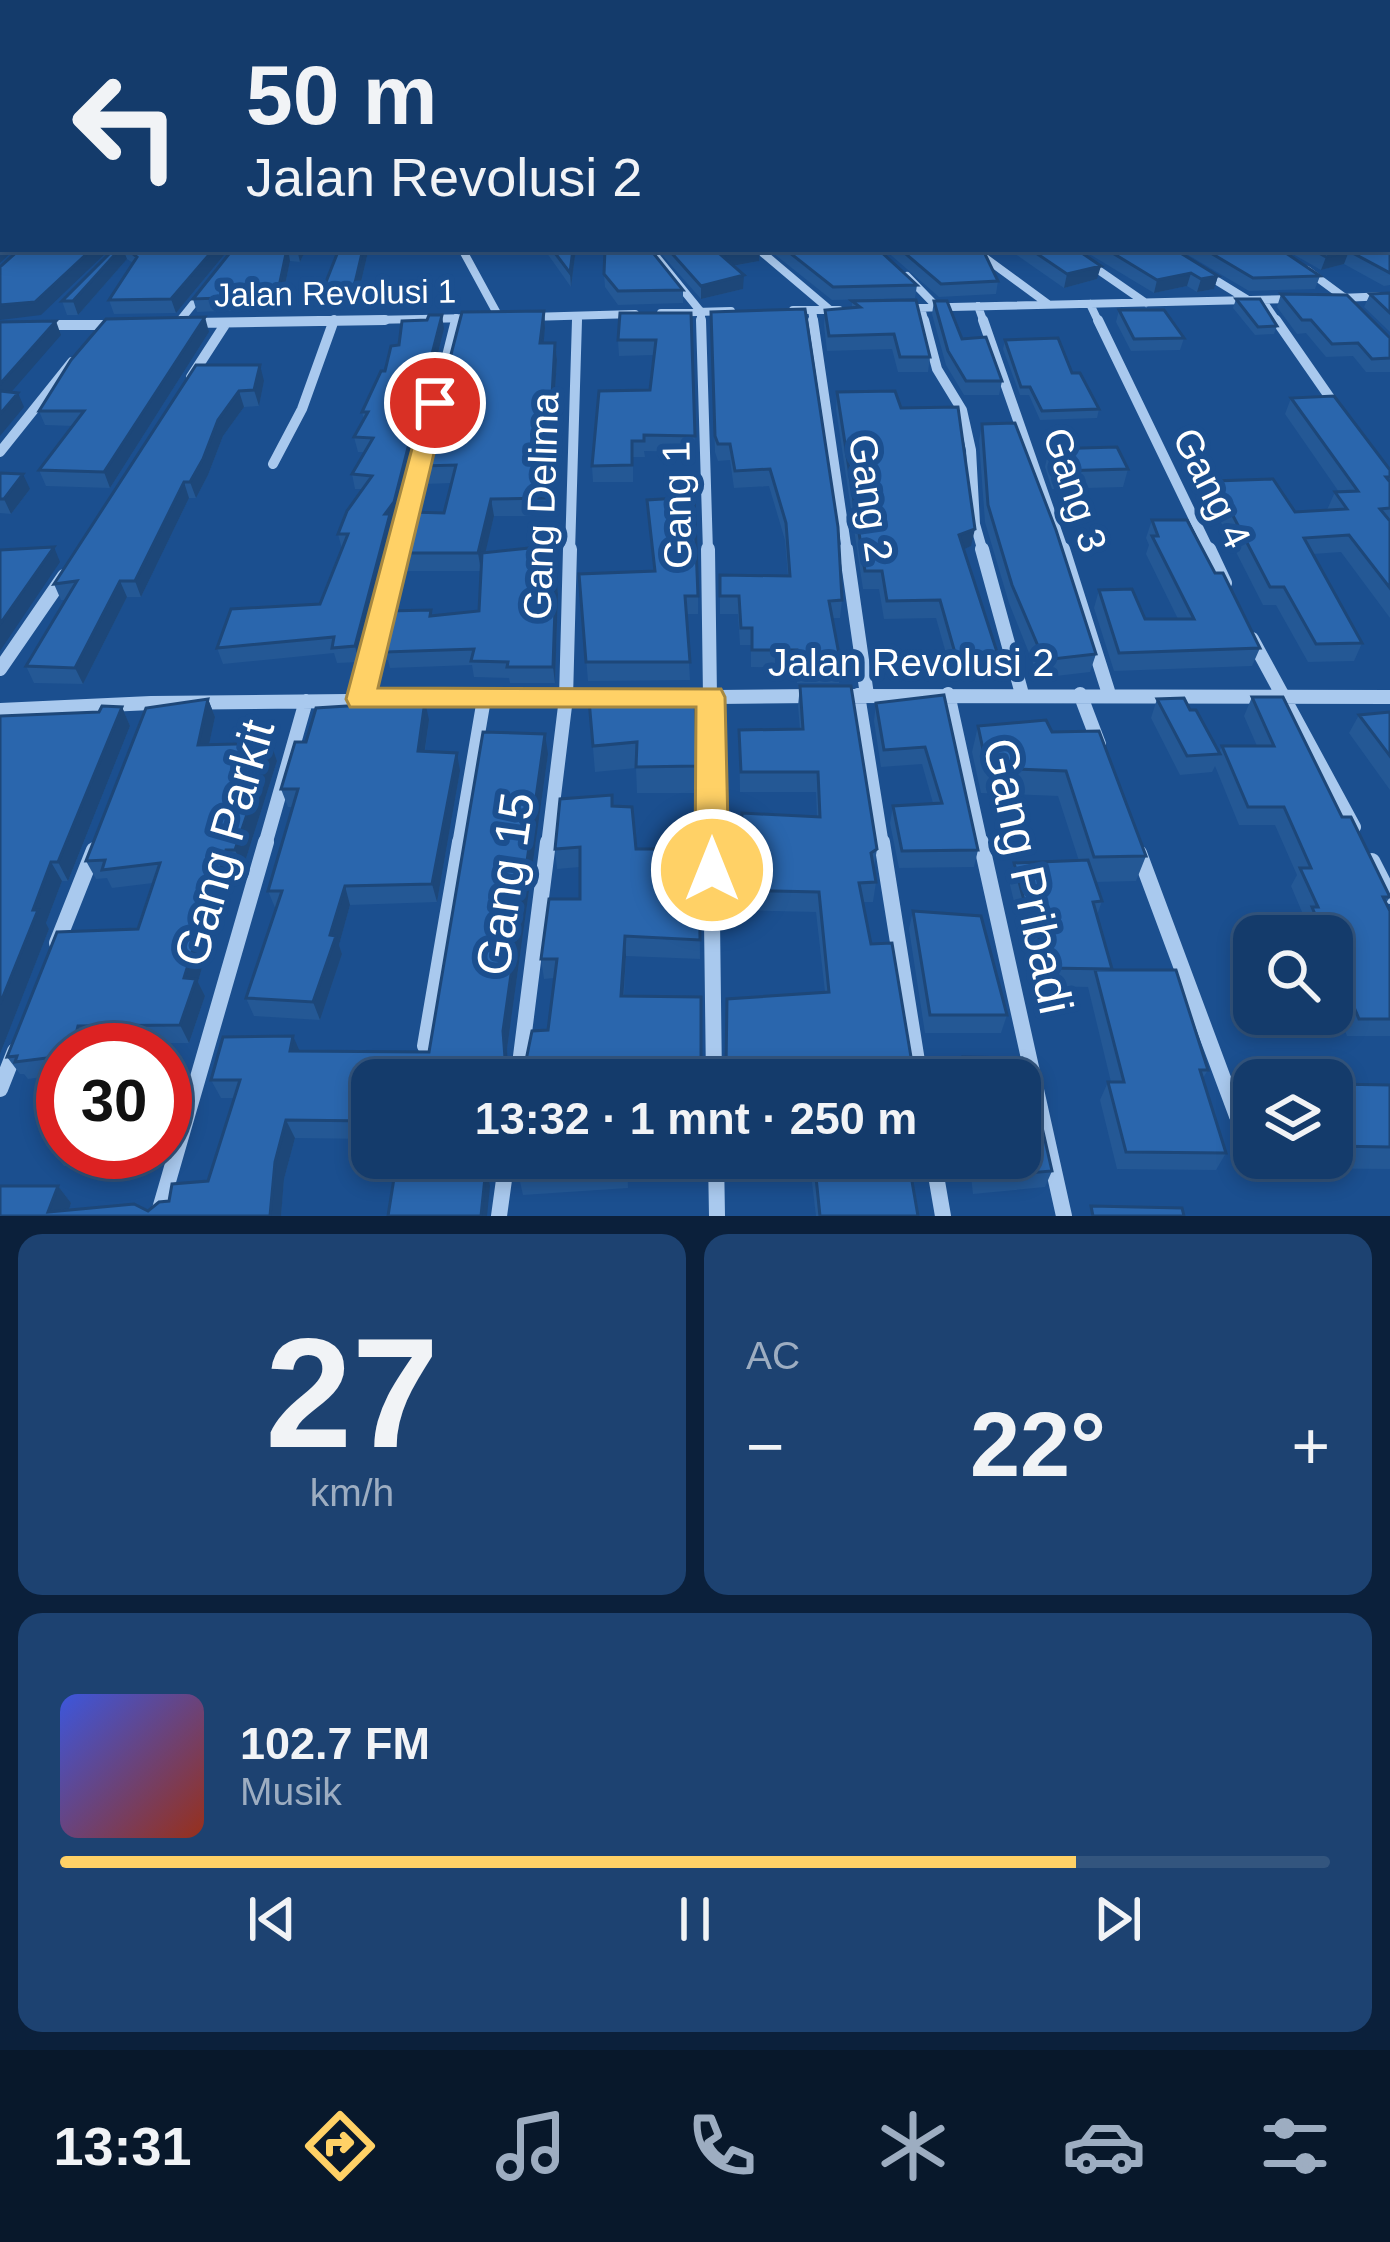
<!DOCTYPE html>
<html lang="id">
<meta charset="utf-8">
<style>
:root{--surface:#143b6b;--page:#1d4271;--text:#f1f3f6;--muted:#9dadc1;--line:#33557e;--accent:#ffd166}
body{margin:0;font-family:Helvetica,sans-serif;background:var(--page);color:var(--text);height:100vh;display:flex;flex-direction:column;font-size:45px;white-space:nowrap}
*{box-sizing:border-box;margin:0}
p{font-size:39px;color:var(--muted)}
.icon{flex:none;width:66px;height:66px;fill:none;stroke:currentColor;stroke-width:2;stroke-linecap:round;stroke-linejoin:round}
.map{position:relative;height:1216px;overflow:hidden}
.drawer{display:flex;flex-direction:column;gap:18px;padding:18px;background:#0b203b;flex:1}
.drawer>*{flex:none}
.top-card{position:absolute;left:0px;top:0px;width:1392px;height:252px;box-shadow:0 6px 18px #0003,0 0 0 3px var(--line);background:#143b6b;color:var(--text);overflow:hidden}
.controls{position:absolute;left:1233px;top:915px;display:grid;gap:24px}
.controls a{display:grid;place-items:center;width:120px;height:120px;border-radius:24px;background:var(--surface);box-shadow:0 6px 18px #0003,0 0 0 3px var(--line);font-size:60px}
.speed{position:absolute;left:36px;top:1023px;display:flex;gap:24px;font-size:60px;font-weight:700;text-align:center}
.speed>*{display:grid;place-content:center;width:156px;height:156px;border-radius:50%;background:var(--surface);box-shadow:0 6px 18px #0003,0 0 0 3px var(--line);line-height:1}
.speed .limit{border:18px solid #d22;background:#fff;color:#111}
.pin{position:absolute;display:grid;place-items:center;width:102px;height:102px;color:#fff;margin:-51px;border:6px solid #fff;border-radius:50%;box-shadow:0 3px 12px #0007}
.me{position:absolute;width:132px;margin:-66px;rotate:0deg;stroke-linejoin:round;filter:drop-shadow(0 0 9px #0008)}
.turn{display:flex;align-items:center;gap:42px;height:252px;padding:0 48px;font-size:54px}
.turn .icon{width:156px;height:156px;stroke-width:2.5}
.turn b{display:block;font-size:84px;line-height:102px}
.big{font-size:90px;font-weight:800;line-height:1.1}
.drawer .widget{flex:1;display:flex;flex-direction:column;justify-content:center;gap:18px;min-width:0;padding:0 42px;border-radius:24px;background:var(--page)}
.drawer .dial{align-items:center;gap:0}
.dial b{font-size:156px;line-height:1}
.song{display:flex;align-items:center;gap:36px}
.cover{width:144px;height:144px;border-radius:18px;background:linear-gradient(135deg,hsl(230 70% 55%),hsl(10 70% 35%))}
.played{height:12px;border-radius:6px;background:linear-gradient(90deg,var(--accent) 80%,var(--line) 80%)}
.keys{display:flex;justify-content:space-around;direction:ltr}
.heat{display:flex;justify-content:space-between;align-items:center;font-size:66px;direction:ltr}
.drawer .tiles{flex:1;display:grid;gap:18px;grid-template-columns:1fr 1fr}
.widget:last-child{grid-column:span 2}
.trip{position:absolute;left:351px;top:1059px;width:690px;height:120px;border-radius:24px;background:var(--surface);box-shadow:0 6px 18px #0003,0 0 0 3px var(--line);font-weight:800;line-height:120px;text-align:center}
.menu{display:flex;height:192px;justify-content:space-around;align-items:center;background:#08182b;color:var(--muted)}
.menu .icon{width:84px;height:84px}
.menu .on{color:var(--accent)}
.menu b{font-size:54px;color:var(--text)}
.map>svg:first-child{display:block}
</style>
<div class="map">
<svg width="1390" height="1216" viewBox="0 0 1390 1216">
<rect width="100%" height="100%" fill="#1b4f8f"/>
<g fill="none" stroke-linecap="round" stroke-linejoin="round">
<!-- street-far4 -->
<path stroke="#a9c9ee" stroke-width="6" d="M1001,0L1008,3"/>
<!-- street-far3 -->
<path stroke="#a9c9ee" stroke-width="8" d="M462,249L499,317
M650,249L701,312V323
M758,249L829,309
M973,249L1048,304
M1068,249L1146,303
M1307,270L1349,301
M1204,273L1248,300
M907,276L937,307
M1339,298L1390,296
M1262,300L1278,323
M1090,304L1099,323
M978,306L984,323
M907,308L1294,299
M921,308L925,323
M793,310H839
M812,310L814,323
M661,313L731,311
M529,317L635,314
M178,323L202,293
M217,323L473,318
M455,323L456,318
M577,323V316"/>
<!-- street-far2 -->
<path stroke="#a9c9ee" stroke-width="10" d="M701,320L708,552
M813,320L847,552
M924,320L937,369L962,410L971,450L975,524L983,552
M983,320L1064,552
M1098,320L1210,552
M1276,320L1335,405
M193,323L385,320
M43,325H113
M191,377L226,323
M0,452L72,362
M273,464L302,409L334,320
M398,552L456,320
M570,552L577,320"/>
<!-- street-far1 -->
<path stroke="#a9c9ee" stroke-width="14" d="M708,549L712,845
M846,549L867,695
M982,549L1022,694
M1063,549L1109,694
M1209,549L1225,583
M1252,639L1354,827
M0,669L64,576
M948,694L981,845
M1080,694L1099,744
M858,695L882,845
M839,696L1390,697
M361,699L398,549
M0,710L151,703L813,696
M265,845L306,701
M459,845L484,699
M548,845L566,698L570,549"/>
<!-- street -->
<path stroke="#a9c9ee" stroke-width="16" d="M711,842L714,1080
M882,842L920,1080
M981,842L1064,1216
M1139,853L1237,1116
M1372,861L1390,896
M57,943L94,850
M425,1046L460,842
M518,1080L548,842
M0,1089L15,1051
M716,1158L717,1216
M933,1158L943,1216
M158,1216L266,842
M499,1216L507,1158"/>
</g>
<!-- wall -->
<path fill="#245895" d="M1013,0H1064L1067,2L1177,3H1019Z
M114,249H229L176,313L114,314L109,300L133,263L127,259L78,315H67L62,301Z
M233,249H306L300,262L290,261L280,309L197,312L193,299Z
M544,249H576L571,287Z
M657,249H760L759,261L733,266L743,289L701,299Z
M768,249H878L917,285L915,298L832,300Z
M884,249H979L998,281L996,294L939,297Z
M1008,249H1076L1097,279L1064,288Z
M1081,249H1174L1218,276L1214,289L1197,292L1187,286L1154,293Z
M1178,249H1280L1320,276L1315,289L1249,291Z
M1284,249H1381L1390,253V285L1384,286L1344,264L1321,270Z
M368,252L357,299L327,300L324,287Z
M604,274L683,290V303L618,305L605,287Z
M1390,293V332L1364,307L1370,294Z
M1281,294L1390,338V372H1366L1353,356L1326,357L1306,333L1297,334L1277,307Z
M1236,299L1277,326L1274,334L1255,335L1233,308Z
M852,301L930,357L928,372H898L892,349L827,351L824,325L825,310L852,308Z
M934,301L962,339L1002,381L999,395H964L946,365L932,314Z
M1119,310L1184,338L1180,350L1131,351L1116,322Z
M544,311L545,328L543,343H555L557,360L551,448H554L556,465L550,516H494L485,552L556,578L558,594L555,683H510L509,678L474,677L472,665L390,668L388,660L382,661L378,645L431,610L432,615L479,611L481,571H404L400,553L444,513L451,483L425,484L422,466Z
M711,312L842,600L840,618H832L841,665L839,683H797L795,668L751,667V645H740L738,614H720V575L788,576L785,540L769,486L734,488L730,460L718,461L715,452Z
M691,313L695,452L644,451L645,457H633V482H593L592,466L650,390L654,355L619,356L618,340Z
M444,329L397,517L392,523L394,529L359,662L337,663L334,653L223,664L217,648L320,604L342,549L338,534L362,489H355L352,474L365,452H358L354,437L364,420L362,412L399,345Z
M209,332L110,488L46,486L39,470L73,426L45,425L39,411Z
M1005,340L1072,373L1099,409L1097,418L1040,420L1029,395H1020L1003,349Z
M196,365L264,381L259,406L244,407L223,436L208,475L196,498H189L141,597H127L83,684L34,683L26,666L66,600H61L54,584Z
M837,392L901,408L971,546L964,549L997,652L993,670L951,671L936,618L884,619L879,589H863L836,409Z
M1291,398L1390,470V618L1341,552L1313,554L1362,643L1354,661L1308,662L1276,605H1263L1209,499L1215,481L1295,512L1327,510L1335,492H1339L1285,414Z
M982,424L1096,654L1090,672L1039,678L1009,603L985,522L979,441Z
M1049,449L1128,469L1123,487L1052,489L1045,467Z
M0,473L30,489L11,514L0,513Z
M647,500L698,596V614H686L690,680L588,681L579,574L654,571Z
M1152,520L1215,573L1260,648L1252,666L1114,671L1094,608L1099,590L1145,619H1178L1146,554L1149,545L1146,538Z
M800,686L877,849L874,867L876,882L873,902H863L871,944L912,1063L921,1074L372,1080V1139L295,1138L284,1179L281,1216H0L58,1186L71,1203L69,1210L148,1211L208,1181L234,1098H221L211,1080L299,1051L429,1052L548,754L507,1049L508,1072L514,1074L524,1070L548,1030L554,978L544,979L541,959L580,899V867L557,869L555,849L612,795L613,806L636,849H699L700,959L626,956L624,996L701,1062L707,1072L720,1073L825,992L816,912L725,910V849L741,850L817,817L816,792H740L739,730H800L798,706Z
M944,695L978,850L974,867L899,868L890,823L893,806L933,803L922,764L881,767L874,721L876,703Z
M695,696L697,793H637L636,768L595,772L589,700Z
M1252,697L1342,817L1390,897L1386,903L1390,911V1036H1347L1332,999V936H1306L1302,925L1305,919L1291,886L1297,875L1275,825H1239L1215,766L1212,772L1180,775L1151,718L1157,699L1190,710L1219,752L1222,746H1257L1244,716Z
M208,699L215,717L209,744L271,743L277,761L243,868L234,869L213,942H209L198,982L205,996L189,1043H89L63,1050V1074L28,1079L24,1074H20L7,1057L138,929L153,883L112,888L107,878L96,879L86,861Z
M122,707L130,726L68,881H62L46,923L49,929L0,1054V716L99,712Z
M1390,712V790L1349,733L1359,715Z
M429,720L425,751L460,771L437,902L350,905L339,945L342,954L320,1020L254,1016L246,998L276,910L268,891L293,807H288L281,789L306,742Z
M978,726L1052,732L1146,856L1136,881L1095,882L1102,901L1097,915L1112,969L1208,1070L1203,1078L1226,1153L1216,1170L1117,1169L1100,1100L1108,1082H1111L1088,987L1040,986L1025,922H1019L1009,881L1014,863L1079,861L1058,796L981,793L972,752Z
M913,911L1007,1015L1001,1033H925L909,929Z
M963,1057L1022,1058L1031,1114H1039L1052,1171L1045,1187L973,1194L969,1158H1020V1080H959L958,1075Z
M1332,1084L1390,1085V1169L1278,1168L1275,1158H1332Z
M63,1115V1152H159L156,1161L64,1166L52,1149Z
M627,1158L628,1188L523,1195L519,1177Z
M809,1158H908L918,1216H816Z"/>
<!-- shaded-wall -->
<path fill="#1d4779" d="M1131,0H1177V3H1101Z
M1336,0H1377L1376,3H1335Z
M3,243V249H15L0,263V245Z
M92,249H110L41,315L0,320V305Z
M120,249H123L127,259L78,315L73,301Z
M214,249H229L176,313L171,299Z
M288,249L290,261L280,309L277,296Z
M297,249H306L300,262Z
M363,249H368V252L357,299L354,287Z
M573,249H576L571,287L570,273Z
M753,249H760L759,261L721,268V255Z
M1349,251L1344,264L1321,270L1326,257Z
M1101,266L1097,279L1064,288L1067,274Z
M1191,273L1187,286L1154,293L1157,280Z
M744,275L743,289L701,299V286Z
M1218,276L1214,289L1197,292L1201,279Z
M544,311L545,328L542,360L540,343Z
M442,315L444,329L397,517L392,523L394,529L359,662L355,646L385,514Z
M205,317L209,332L110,488L104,472Z
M56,321L61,335L0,405V384Z
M555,343L557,360L550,466L549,448Z
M260,365L264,381L259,406L254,390Z
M239,391L244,407L223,436L208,475L196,498L190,482L218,420Z
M18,393L24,407L0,436V414Z
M554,448L556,465L550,516L548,498Z
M23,474L30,489L11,514L4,499Z
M184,482L189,498L141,597L135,581Z
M491,499L494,516L481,571L478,553Z
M975,529L971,546L956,553L959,535Z
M54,547L60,562L0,651V624Z
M556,578L558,594L555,683L553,667Z
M120,581L127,597L83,684L75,668Z
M208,699L215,717L205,763L198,745Z
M425,701L429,720L422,770L418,751Z
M122,707L130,726L68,881L58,862Z
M545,734L548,754L507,1049L509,1080L506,1071L503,1031Z
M271,743L277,761L243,868L235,850Z
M457,753L460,771L437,902L432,884Z
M226,850L234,869L213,942L205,924Z
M51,862L62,881L46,923L49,929L0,1054V1004Z
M345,886L350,905L339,945L342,954L320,1020L313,1002L330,935Z
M201,924L209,942L198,982L205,996L189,1043L180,1025L184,978Z
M625,936L626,956L622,1015L621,996Z
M78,1026L89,1043L87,1050H72Z
M293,1036L301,1054L290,1051Z
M165,1095L171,1105L165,1128Z
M286,1120L295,1138L284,1179L281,1216H270L275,1162Z
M475,1158H480L479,1186L474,1169Z
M486,1168L490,1186L487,1216H481Z
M58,1186L71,1203L67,1216L48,1212Z"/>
<!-- building -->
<path fill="#2a66ad" stroke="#1d4779" stroke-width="3" d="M0,0L64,1L62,3H3V197H0Z
M1032,0H1064L1067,2L1070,0H1131L1101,3H1038Z
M1389,103H1390V236H1389Z
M3,198V243L0,245V201Z
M20,249H92L35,302L0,305V267Z
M114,249H120L73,301H62Z
M127,249H214L171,299L109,300L137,257Z
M233,249H287L277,296L193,299Z
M339,249H363L354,287H324Z
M552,249H573L570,273Z
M605,249H650L683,290L618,291L604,274Z
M668,249H753L721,255L744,275L701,286Z
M785,249H878L917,285L833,287Z
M900,249H979L985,254L998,281L941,284Z
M1030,249H1076L1101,266L1067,274Z
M1106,249H1174L1218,276L1201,279L1191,273L1157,280Z
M1204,249H1280L1320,276L1253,278Z
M1312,249H1381L1390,253V273L1349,251L1326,257Z
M1390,293V313L1370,294Z
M1281,294L1347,295L1390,338V358L1372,359L1358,343L1332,344L1311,320H1302Z
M1236,299H1260L1277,326L1258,327Z
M916,300L930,357H900L894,334L829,336L825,310L860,307L852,301Z
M934,301H947L962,339L986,337L1002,381H966L948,351Z
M805,309L838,527L842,600L829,601L841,665L798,666L797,650H752V628H741L739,596H720V575L790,576L786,523L770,469L735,471L730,444H718L715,436L711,312Z
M1119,310H1164L1184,338L1134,339Z
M544,311L540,343H555L549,448H554L548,498L491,499L478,553H400L410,512L444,513L456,465L422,466L462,312Z
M620,313H691L695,436L644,435V441H632V465L592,466L599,391L650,390L656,340H618Z
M429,315H442L394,502L385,514H390L355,646L332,648L334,637L217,648L231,609L320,604L348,534H338L347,511L372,476L352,474L373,438L354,437L368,412H362L381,371H385L391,346L399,345L402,321L427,320Z
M205,317L104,472L39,470L84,411H39L71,360L106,319Z
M56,321L0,384V322Z
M1058,338L1072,373H1080L1099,409L1042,411L1030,387H1021L1005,340Z
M196,365H260L254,390L239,391L218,420L203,459L190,482H184L135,581H120L75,668L26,666L77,581L54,584Z
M0,391L18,393L0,414Z
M895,391L901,408L958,407L975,529L959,535L997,652L955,653L940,600L887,601L882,571H865L837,392Z
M1334,396L1390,470V477H1386L1390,482V508L1380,509L1390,521V588L1349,535L1304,538L1362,643L1316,644L1284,587H1270L1215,481L1273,479L1295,512L1347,509L1335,492L1358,491L1291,398Z
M1015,423L1056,530L1096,654L1044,660L1012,585L988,505L982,424Z
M1117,447L1128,469L1057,471L1049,449Z
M0,473L23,474L4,499H0Z
M694,497L698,596H685L690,662H586L579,574L655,571L647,500Z
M1152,520H1187L1215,573H1223L1260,648L1119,653L1099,590L1132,589L1145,619H1194L1152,536H1158Z
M549,546L556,578L553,667H507L508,662L471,661L474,649L386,652L388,644L378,645L387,611L431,610L430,616L479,611L482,553Z
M54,547L0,624V550Z
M800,686H851L877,849L871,853L876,882L859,883L871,944L892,943L912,1063L921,1074L922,1080H372V1121L286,1120L275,1162L270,1216H0V1186H58L48,1212L134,1204L148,1211L159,1202L169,1201L172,1184L208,1181L240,1080H211L223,1037L293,1036L290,1051L429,1052L483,732L545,734L503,1031L506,1071L514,1074L524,1070L532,1031L548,1030L557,959H541L549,899H580V847L555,849L560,799L612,795V806L632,807L636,849H699L700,940L625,936L621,996L701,997V1062L707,1072L720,1073L726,1067L727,999L829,992L819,892L725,890V849L741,850L742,813L820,817L818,772H741L739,730L803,729Z
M944,695L978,850L902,851L893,806L942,803L925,747L884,750L876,703Z
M695,696L697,766L636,767L637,742L593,746L589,700Z
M1252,697H1283L1342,817H1351L1390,897H1383L1390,911V1019H1359L1332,955V936H1324L1312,907H1318L1300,868H1311L1284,807H1248L1222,746H1274Z
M1184,698L1190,710H1196L1220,754L1187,756L1157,699Z
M208,699L198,745L271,743L235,850H226L205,924H201L184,978L196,979L180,1025L78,1026L72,1050H63V1056L15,1062L17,1056L7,1057L57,932L138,929L160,863L102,870L105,860L86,861L146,708Z
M425,701L418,751L457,753L432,884L345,886L330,935L336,936L313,1002L246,998L282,891H268L298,789H281L295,742H306L316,708Z
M102,706L122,707L58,862H51L33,910H38L0,1004V716L99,712Z
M1390,712V756L1359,715Z
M1046,720L1052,732L1099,731L1146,856L1094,857L1066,771L987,768L978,726Z
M1088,860L1102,901L1093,902L1112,969L1046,968L1031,904H1025L1014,863Z
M913,911L981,916L1007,1015H930Z
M1095,970H1176L1208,1070H1200L1226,1153L1126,1152L1108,1082H1124Z
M963,1057L1022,1058L1031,1114H1039L1052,1171L979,1177L977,1158H1020V1080H966Z
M1332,1084L1390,1085V1147L1332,1146Z
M63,1115V1148L52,1149Z
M408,1158H475L474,1169L486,1168L481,1216H388L395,1172H407Z
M520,1158H626L627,1170L519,1177Z
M814,1158H908L918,1216H820Z
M1091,1206L1182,1208L1184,1216H1093Z"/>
<!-- route -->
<path fill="#ffd166" stroke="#a68842" stroke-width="3" d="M435,396L446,403L378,688L721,689L725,697L729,870L724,880L712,884L700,880L695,870L696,707H350L346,699L424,403Z"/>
<g text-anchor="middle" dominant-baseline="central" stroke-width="12" stroke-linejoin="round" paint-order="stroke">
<!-- far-street labels -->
<g font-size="33" fill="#fff" stroke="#1b4f8f">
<text transform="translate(335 293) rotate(-1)">Jalan Revolusi 1</text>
</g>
<!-- street labels -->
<g font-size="39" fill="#fff" stroke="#1b4f8f">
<text transform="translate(1212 488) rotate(64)">Gang 4</text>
<text transform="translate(1075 490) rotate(72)">Gang 3</text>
<text transform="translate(871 498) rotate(82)">Gang 2</text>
<text transform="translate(677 505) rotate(-91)">Gang 1</text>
<text transform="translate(541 506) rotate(-88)">Gang Delima</text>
<text x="911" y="662">Jalan Revolusi 2</text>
</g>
<!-- near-street labels -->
<g font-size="48" fill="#fff" stroke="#1b4f8f">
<text transform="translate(224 843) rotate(-74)">Gang Parkit</text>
<text transform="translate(1028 876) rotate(78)">Gang Pribadi</text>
<text transform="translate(505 884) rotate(-82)">Gang 15</text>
</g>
</g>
</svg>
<div class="controls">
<a><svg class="icon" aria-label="search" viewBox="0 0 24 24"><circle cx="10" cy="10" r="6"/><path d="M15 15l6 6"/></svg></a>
<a><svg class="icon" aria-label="layers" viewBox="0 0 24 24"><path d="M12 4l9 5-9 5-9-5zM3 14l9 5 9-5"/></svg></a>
</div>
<div class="speed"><div class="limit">30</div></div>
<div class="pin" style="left:435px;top:403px;background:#d93025"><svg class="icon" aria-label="arrive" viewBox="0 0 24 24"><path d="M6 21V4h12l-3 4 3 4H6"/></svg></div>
<svg class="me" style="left:712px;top:870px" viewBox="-20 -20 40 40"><circle r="17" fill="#ffd166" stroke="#fff" stroke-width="3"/><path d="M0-11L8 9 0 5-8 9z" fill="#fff"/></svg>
<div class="trip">13:32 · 1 mnt · 250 m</div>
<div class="top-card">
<div class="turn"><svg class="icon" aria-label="left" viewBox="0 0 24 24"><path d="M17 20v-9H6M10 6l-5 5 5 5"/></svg><div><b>50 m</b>Jalan Revolusi 2</div></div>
</div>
</div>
<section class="drawer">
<div class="tiles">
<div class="widget dial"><b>27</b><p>km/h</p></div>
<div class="widget"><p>AC</p>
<div class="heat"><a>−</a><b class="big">22°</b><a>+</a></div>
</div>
<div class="widget">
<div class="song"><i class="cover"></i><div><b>102.7 FM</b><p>Musik</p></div></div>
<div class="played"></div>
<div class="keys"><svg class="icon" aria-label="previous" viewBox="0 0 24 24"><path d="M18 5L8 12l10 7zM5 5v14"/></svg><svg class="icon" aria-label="pause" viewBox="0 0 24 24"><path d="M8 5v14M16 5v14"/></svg><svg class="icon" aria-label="next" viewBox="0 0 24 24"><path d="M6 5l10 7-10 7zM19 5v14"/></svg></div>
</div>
</div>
</section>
<nav class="menu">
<b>13:31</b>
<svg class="icon on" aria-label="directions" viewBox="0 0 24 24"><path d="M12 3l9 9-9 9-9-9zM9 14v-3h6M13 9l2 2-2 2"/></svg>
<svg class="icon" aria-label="music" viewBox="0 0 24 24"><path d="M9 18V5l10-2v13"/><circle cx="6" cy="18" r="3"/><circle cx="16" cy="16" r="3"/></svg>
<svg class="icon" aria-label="phone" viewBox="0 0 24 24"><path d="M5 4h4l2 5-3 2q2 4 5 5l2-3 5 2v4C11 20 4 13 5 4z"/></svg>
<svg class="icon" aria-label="climate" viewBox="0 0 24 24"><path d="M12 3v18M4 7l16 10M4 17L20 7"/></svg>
<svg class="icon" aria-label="car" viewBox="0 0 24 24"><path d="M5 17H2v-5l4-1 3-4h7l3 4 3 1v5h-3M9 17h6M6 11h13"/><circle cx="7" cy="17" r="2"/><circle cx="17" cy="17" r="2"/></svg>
<svg class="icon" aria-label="filters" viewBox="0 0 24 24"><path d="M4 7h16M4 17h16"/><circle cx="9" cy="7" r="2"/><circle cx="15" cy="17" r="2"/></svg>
</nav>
